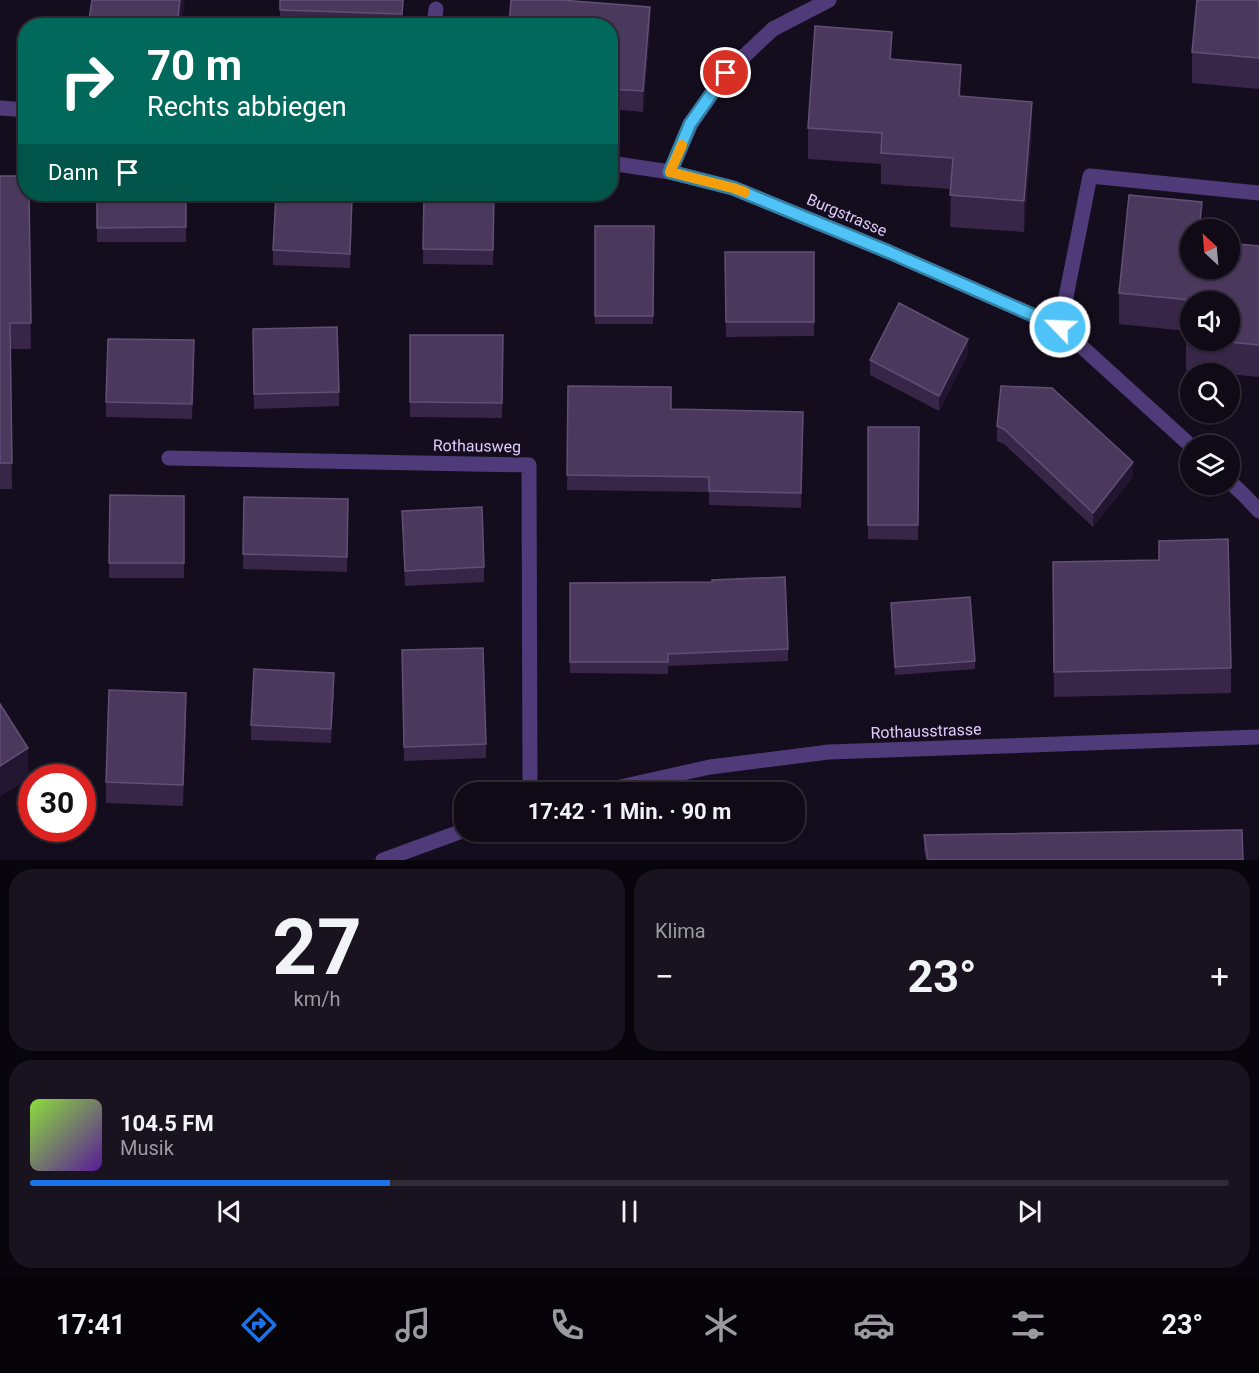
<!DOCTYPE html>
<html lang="de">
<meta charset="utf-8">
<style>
:root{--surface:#0f0a16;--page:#18131f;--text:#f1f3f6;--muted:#9b9aa1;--line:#2f2b35;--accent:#1a73e8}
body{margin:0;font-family:Roboto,sans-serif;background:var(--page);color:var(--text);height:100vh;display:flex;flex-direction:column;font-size:22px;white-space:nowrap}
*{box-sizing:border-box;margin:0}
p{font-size:20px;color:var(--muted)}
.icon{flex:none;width:33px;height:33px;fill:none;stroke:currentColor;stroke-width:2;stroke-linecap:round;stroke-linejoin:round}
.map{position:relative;height:860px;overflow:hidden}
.drawer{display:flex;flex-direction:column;gap:9px;padding:9px;background:#08060c;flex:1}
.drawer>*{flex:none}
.guide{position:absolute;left:18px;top:18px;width:600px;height:183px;border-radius:24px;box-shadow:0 2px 4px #0004,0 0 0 2px var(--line);background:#00695c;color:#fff;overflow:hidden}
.needle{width:39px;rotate:334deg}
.controls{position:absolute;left:1180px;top:219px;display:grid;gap:12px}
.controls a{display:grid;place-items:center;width:60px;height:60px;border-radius:50%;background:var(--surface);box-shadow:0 2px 4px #0004,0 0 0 2px var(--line);font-size:30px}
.speed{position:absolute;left:18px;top:764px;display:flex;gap:12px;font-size:30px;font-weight:700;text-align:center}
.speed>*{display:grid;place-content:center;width:78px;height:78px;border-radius:50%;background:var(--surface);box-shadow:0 2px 4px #0004,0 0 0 2px var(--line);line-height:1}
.speed .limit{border:9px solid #d22;background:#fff;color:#111}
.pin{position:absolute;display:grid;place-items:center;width:51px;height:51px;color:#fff;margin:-26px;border:3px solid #fff;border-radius:50%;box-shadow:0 2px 6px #0007}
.me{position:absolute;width:66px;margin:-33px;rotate:294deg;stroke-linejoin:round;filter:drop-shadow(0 0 4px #0008)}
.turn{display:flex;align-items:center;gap:21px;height:126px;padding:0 30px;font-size:27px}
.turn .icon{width:78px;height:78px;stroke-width:2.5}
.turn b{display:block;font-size:42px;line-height:51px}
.then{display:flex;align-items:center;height:57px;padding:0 30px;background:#0003;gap:12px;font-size:22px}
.big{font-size:45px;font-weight:700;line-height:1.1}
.drawer .tile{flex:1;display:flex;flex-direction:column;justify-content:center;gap:9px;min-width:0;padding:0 21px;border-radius:24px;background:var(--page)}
.drawer .dial{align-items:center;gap:0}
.dial b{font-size:78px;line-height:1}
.song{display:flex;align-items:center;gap:18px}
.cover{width:72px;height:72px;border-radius:9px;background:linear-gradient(135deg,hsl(90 70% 55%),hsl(270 70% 35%))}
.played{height:6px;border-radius:3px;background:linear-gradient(90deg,var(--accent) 30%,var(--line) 30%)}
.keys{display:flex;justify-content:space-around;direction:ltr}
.heat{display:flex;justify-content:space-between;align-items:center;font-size:33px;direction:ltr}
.drawer .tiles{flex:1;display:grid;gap:9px;grid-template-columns:1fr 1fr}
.tile:last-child{grid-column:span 2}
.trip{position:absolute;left:454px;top:782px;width:351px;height:60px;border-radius:24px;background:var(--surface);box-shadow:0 2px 4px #0004,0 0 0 2px var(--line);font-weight:700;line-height:60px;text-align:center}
.tabs{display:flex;height:96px;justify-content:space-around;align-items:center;background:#060409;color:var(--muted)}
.tabs .icon{width:42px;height:42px}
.tabs .active{color:var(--accent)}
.tabs b{font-size:27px;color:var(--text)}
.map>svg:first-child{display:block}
</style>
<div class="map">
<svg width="1259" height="860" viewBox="0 0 1259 860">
<rect width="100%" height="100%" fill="#140d1d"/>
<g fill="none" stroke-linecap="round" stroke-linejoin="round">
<!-- lane -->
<path stroke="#4f3b79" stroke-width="15" d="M434,26L436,9
M1060,327L1090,176L1259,193"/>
<!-- street -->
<path stroke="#4f3b79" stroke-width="15" d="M0,108L26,110
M610,163L670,172L733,188L889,252L1060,327L1191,446
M670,172L691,124L726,73L773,29L829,0
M169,458L529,465L530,792
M1230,482L1245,496L1259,511
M598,792L710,767L829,752L1259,737
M383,860L465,830"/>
</g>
<!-- wall -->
<path fill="#382649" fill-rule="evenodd" d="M280,0H404L402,26H280Z
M1259,0V89L1192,83V52Z
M610,26L650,27L643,112L610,109Z
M892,60L1032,133L1024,232L950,227L951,189L881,184V164L808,159V128Z
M0,176L29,194L31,349H10L12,489H0Z
M97,194H186V242H97Z
M353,194L350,268L273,265V250Z
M424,194H494L493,265L423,264Z
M595,226H654L653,324H595Z
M1202,230L1191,268L1259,246V377L1186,370V331L1119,324V293ZM1191,302L1230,340H1191Z
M725,252H814V336L726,337Z
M253,329L339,392V406L254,409Z
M410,335H503L502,418L410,417Z
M968,354L939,411L870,375V360Z
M194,355L192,419L106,417V402Z
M568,386L671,409L803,427L801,508L709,505V492L567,490Z
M997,426L1133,477L1093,527L1004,444L997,441Z
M868,427H919L918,540L868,539Z
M110,495L184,496V578H109Z
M244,497L348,499L347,572L243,569Z
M402,511L484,567V582L405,586Z
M570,583L788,649V661L668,666V674L570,673Z
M1053,587L1231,668V693L1054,697Z
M891,603L975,661V669L895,675Z
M402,665L486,744V758L404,761Z
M334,687L331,743L251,740V725Z
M186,714L183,806L106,803V782Z
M924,835L1243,860H926L924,850Z"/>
<!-- shaded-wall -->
<path fill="#221530" d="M180,0H185L181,26H177Z
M403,0H404L402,26Z
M650,7V27L643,112V91Z
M892,32V64L890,59Z
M961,65V96H959Z
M1032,102V133L1024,232V201Z
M352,194L353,196L350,268V254Z
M1202,202V230H1199Z
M968,339V354L939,411V396Z
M1133,462V477L1093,527V513Z
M334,673V687L331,743V729Z
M186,693V714L183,806V785Z
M28,748V779L0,797V766Z"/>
<!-- building -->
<path fill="#4a385d" stroke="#614f76" stroke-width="1.5" d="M92,0H180L177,26H88Z
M280,0H403L402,14L280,10Z
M511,0H561L650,7L643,91L610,89V26H509Z
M1197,0H1259V58L1192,52Z
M815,26L892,32L890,59L961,65L959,96L1032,102L1024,201L950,195L953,158L881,153L882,133L808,128Z
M0,176H26V194H29L31,323H10L12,463H0Z
M97,194H186V227L97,228Z
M276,194H352L350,254L273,250Z
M424,194H494L493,250L423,249Z
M1129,195L1202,202L1199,230H1191V268H1230V243L1259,246V345L1209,340H1230V302H1191V339L1186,338L1190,300L1119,293Z
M595,226H654L653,316H595Z
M725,252H814V322H726Z
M899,303L968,339L939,396L870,360Z
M337,327L339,392L254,394L253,329Z
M410,335H503L502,403L410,402Z
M108,339L194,340L192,404L106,402Z
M568,386L671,387V409L803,412L801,493L709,491V477L567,475Z
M1001,386L1052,388L1133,462L1093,513L1004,429L997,426Z
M868,427H919L918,525H868Z
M110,495L184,496V563H109Z
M244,497L348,499L347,557L243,554Z
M482,507L484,567L405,571L402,511Z
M1228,539L1231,668L1054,672L1053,562L1159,560V541Z
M785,577L788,649L668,654V662H570V583L712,582V580Z
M970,597L975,661L895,667L891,603Z
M483,648L486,744L404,747L402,650Z
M254,669L334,673L331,729L251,725Z
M109,690L186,693L183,785L106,782Z
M0,704L28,748L0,766Z
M1242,830L1243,860H928L924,835Z"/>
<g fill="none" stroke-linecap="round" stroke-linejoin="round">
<!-- route casing -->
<g stroke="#337fa1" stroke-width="15">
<path id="route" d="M726,73L690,124L670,172L733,188L889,252L1060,327"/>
</g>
<!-- route -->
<use href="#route" stroke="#4fc3f7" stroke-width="10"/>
<!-- slow -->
<path stroke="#f59e0b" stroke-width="10" d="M682,145L670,172L733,188L745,192"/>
</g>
<g text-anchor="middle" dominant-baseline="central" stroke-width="4.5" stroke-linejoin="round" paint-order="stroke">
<!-- street labels -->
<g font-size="16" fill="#dfccfc" stroke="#140d1d">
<text transform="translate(847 215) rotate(23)">Burgstrasse</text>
<text transform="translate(477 446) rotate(1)">Rothausweg</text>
<text transform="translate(926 731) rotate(-2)">Rothausstrasse</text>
</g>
</g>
</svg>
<div class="controls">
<a><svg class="needle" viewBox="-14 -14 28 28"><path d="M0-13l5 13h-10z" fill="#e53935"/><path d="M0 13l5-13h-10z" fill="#9b9aa1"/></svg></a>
<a><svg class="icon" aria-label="sound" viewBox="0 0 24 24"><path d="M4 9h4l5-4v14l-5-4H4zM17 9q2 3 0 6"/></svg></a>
<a><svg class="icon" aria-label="search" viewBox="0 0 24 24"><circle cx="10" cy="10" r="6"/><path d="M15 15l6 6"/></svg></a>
<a><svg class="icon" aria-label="layers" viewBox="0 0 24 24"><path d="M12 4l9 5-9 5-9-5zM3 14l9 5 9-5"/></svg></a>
</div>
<div class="speed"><div class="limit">30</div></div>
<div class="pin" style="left:726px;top:73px;background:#d93025"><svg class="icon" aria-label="arrive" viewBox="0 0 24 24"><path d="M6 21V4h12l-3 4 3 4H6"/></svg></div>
<svg class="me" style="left:1060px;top:327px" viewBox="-20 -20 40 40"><circle r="17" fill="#4fc3f7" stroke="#fff" stroke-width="3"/><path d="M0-11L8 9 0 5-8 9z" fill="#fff"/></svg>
<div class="trip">17:42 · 1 Min. · 90 m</div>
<div class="guide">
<div class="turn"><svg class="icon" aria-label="right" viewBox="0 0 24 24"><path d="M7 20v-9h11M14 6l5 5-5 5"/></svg><div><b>70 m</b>Rechts abbiegen</div></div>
<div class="then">Dann<svg class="icon" aria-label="arrive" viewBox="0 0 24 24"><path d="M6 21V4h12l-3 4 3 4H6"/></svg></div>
</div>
</div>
<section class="drawer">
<div class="tiles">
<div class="tile dial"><b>27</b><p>km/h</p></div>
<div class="tile"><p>Klima</p>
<div class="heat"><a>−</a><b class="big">23°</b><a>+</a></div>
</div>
<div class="tile">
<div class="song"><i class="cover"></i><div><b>104.5 FM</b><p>Musik</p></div></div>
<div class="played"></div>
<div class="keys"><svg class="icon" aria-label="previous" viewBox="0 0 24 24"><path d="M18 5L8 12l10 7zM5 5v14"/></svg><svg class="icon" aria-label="pause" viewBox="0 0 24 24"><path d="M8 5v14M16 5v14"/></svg><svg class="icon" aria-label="next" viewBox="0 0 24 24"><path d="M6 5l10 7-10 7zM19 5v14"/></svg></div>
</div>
</div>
</section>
<nav class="tabs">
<b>17:41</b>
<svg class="icon active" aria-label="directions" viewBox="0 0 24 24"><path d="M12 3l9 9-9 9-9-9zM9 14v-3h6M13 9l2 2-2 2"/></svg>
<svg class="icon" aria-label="music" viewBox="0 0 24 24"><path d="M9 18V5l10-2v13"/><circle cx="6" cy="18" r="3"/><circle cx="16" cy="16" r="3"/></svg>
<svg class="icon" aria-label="phone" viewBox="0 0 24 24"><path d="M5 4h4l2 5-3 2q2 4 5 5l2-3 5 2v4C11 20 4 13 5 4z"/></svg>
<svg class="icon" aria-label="climate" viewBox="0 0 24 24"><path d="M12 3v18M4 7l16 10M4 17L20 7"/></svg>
<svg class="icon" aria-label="car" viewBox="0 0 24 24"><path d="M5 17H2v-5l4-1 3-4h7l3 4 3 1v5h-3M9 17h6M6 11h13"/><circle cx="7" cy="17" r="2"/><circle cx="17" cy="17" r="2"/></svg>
<svg class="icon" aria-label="filters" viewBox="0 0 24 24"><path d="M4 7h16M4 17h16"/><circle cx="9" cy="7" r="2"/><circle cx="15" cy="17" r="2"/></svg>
<b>23°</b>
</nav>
